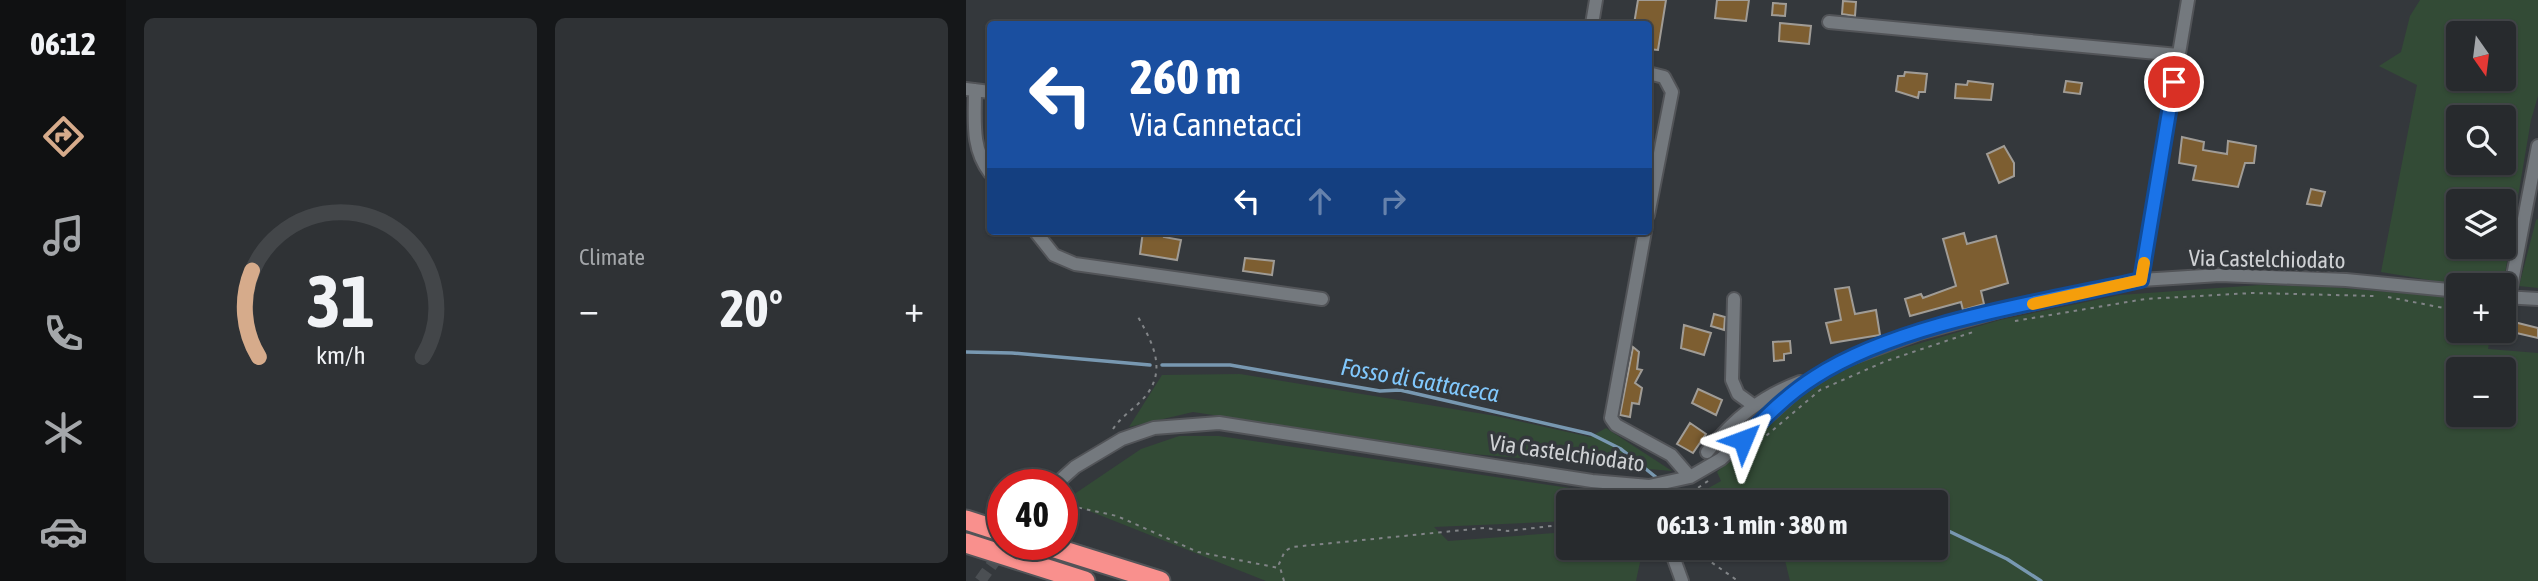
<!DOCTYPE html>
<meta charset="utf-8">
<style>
:root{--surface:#272a2d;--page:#2f3235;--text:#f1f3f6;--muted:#a4a7aa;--line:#434649;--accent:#d6ab8b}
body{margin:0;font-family:"Asap Condensed",sans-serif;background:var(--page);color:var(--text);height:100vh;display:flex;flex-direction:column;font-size:26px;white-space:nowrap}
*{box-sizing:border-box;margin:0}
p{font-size:23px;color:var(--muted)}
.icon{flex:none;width:38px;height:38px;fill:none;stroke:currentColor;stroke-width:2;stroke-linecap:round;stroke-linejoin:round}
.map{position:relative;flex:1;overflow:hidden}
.panel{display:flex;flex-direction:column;gap:18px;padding:18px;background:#151719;width:840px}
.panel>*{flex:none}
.banner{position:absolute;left:21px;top:21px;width:665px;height:214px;border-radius:7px;box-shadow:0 2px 5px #0004,0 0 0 2px var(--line);background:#1a4fa0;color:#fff;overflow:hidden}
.needle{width:46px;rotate:166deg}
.tools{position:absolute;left:1480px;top:21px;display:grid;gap:14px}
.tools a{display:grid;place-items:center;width:70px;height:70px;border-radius:7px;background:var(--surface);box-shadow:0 2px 5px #0004,0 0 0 2px var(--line);font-size:35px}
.speed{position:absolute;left:21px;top:469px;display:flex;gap:14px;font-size:35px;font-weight:700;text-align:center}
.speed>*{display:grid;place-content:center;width:91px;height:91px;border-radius:50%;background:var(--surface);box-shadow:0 2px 5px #0004,0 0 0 2px var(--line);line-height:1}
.speed .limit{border:10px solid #d22;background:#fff;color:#111}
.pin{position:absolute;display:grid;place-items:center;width:60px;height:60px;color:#fff;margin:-30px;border:4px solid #fff;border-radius:50%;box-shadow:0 2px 7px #0007}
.me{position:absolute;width:77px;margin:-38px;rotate:46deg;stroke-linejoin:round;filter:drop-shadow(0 0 5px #0008)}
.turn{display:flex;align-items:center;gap:24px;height:147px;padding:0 28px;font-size:32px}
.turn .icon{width:91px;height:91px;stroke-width:2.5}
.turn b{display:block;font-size:49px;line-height:60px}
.lanes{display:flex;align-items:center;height:66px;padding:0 28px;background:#0003;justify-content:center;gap:35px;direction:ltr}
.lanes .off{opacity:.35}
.big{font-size:52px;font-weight:700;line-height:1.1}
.panel .card{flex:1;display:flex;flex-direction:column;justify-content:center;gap:10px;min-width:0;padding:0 24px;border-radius:10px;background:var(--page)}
.panel .dial{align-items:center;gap:0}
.dial svg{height:182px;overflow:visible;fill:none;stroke:var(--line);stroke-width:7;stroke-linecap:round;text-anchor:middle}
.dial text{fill:var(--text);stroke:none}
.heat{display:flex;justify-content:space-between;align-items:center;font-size:38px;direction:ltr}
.panel .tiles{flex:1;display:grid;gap:18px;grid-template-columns:repeat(2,1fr)}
.trip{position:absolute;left:590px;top:490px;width:392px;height:70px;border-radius:7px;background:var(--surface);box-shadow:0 2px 5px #0004,0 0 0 2px var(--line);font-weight:700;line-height:70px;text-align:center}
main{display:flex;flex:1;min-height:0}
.menu{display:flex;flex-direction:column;width:126px;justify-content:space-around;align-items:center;background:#101112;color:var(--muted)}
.menu .icon{width:49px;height:49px}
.menu .selected{color:var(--accent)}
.menu b{font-size:32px;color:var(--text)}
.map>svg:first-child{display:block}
</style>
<main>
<nav class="menu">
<b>06:12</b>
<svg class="icon selected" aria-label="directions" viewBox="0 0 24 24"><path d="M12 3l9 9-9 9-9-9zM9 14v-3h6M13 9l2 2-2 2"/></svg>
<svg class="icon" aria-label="music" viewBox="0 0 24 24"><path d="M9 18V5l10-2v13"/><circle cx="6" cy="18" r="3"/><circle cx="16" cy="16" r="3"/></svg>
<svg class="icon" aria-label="phone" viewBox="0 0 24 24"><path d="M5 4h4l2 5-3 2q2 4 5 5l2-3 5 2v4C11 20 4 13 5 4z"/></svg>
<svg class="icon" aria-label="climate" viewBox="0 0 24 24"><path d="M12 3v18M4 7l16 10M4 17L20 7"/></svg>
<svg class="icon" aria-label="car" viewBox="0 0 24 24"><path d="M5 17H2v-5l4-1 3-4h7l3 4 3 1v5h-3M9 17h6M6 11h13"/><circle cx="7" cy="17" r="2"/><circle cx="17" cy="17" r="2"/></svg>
</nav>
<section class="panel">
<div class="tiles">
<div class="card dial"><svg viewBox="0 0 100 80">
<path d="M14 69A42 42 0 1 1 86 69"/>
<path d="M14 69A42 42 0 0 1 11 31" stroke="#d6ab8b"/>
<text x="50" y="56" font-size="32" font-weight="700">31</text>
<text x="50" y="72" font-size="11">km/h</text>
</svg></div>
<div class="card"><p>Climate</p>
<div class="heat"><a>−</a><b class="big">20°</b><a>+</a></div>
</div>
</div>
</section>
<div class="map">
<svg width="1572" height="581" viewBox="0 0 1572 581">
<rect width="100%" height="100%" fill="#34383c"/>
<!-- green -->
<path fill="#334b36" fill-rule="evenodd" d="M1454,0H1572V96L1565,120L1537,285H1493L1415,272L1451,85L1413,66L1435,52L1444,16ZM1493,33H1538V79H1493ZM1493,117H1538V163H1493ZM1493,201H1538V247H1493Z
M1572,219V288L1553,286L1570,220Z
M1294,285L1364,287L1493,298V331H1525L1522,349L1572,353V581H824L816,548H970V502H728L723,499L755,481L751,472L830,398L893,361L1034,320L1154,295ZM1493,369H1538V415H1493Z
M274,374L530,416L624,437L640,428L706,471L506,454L227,412L163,427L196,375Z
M213,436H253L664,497L669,502H602V521L468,527L482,541L602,532V548H677L670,581H300L98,501L175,449Z"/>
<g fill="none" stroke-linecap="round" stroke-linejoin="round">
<!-- stream -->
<path stroke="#7898b1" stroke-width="3.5" d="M0,352L46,353L184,365
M196,365H264L414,391L434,390L625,434L655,449L691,478
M717,501L719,502
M970,525L1041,559L1075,581
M837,548L860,551L866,548"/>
</g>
<!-- building -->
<path fill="#7d5e31" stroke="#a09c96" stroke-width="2" d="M672,0H700L692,50L682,49V24H668Z
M751,0H783L780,21L749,18Z
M877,1L890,2L889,16L876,14Z
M807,3L820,4L819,16L806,15Z
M814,23L845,26L843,44L813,41Z
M939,72L961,74L959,92H953L952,98L930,91L932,76H938Z
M1002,81L1027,84L1025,100L989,98L990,84L1001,85Z
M1100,81L1116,83L1114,94L1098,92Z
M1216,137L1238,142L1237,150L1261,154L1262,141L1290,146L1288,163H1279L1272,187L1227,180L1230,166L1213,163Z
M1038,146L1048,163V176L1033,183L1021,154Z
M1345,189L1359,192L1355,206L1341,204Z
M177,231H199L198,237L215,240L211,260L174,254Z
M998,233L1001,244L1030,236L1042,283L1015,291L1018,304L997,310L995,302L944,316L939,299L955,294L957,298L990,286L977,239Z
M279,258L308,261L306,275L277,271Z
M883,287L889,314L910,310L914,335L865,343L860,323L875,320L869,289Z
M748,314L759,317L758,330L745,326Z
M1548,322L1572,328V338L1546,332Z
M718,325L745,333L738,355L715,348Z
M824,341L825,353L818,354V360L808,361L807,342Z
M667,347L673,352L671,369L676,370L669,383L676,388L673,404L666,403L664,417L654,415Z
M732,389L756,400L750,415L726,403Z
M724,423L740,434L727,453L711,444Z"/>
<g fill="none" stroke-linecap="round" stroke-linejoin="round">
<!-- minor-tunnel -->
<path stroke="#4b4f53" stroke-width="12" stroke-dasharray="12 6" stroke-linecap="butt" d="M14,581L41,544"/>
<!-- minor casing -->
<g stroke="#525458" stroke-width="16">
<path id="minor" d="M863,22L1212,55
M626,24L630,0
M682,73L698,77L706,92L682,215
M0,89L24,92
M9,90C9,121 5,148 24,173
M69,231L88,255L109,264L356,299
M679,231L645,418L650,425L705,455L724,477
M1175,280L1222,0
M1538,297L1572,299
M1543,297L1572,146
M768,299L766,380L772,394L787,405
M741,452C768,419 794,397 834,382
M89,485L109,467L156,439L188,428L253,423L626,481L683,486L724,477L755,459L832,389L874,362L953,333L1033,311L1175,280L1254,275L1380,280L1493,291
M683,486L687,502
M704,548L716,581"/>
</g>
<!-- highway casing -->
<g stroke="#525458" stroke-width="23">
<path id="highway" d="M0,520L37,532
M0,543L119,581
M76,544L194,581"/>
</g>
<!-- path -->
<path stroke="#818487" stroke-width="2" stroke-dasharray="3.5 5" stroke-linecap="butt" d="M1422,297L1493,311
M1049,321L1179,299L1287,293L1409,296
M147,429C154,418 165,411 174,402C203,374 188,345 172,317
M794,441L854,390L920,361L1007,332
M711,502L745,479
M96,504L151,516L232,552L313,568
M725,548L772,581
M318,581L313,564L319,551L326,547L518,528L542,531L602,524"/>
<!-- minor -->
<use href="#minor" stroke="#74797e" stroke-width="12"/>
<!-- highway -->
<use href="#highway" stroke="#f9908d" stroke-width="19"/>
</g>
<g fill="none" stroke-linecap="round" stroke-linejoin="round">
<!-- route casing -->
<g stroke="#114b97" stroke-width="18">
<path id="route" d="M777,440C799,417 822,394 849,377C934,322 1076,302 1175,280L1208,82"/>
</g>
<!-- route -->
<use href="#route" stroke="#1a73e8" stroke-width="12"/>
<!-- slow -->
<path stroke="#f59e0b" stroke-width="12" d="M1067,304L1175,280L1178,263"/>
</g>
<g text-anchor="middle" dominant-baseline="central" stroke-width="7" stroke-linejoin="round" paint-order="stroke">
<!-- street labels -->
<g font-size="23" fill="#cfd1d4" stroke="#34383c">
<text transform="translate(1301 259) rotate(1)">Via Castelchiodato</text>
<text transform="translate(601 453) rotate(8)">Via Castelchiodato</text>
</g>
<!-- water labels -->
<g font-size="24" font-style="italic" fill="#81c8fd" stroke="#34383c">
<text transform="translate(454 380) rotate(10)">Fosso di Gattaceca</text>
</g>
</g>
</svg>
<div class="tools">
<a><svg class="needle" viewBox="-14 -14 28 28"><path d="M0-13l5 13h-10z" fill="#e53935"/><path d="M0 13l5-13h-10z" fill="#a4a7aa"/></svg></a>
<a><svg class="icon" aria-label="search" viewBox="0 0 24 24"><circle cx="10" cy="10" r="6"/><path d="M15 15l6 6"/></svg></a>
<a><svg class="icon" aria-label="layers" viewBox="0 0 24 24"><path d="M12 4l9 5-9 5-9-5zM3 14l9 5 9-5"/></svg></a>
<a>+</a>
<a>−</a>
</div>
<div class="speed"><div class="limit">40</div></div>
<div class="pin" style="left:1208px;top:82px;background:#d93025"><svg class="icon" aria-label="arrive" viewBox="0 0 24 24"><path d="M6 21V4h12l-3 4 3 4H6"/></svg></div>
<svg class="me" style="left:777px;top:440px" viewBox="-20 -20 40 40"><path d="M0-17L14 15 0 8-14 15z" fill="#1a73e8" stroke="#fff" stroke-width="4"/></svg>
<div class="trip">06:13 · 1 min · 380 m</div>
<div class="banner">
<div class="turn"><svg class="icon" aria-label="left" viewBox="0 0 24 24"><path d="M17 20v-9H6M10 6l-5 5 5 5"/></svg><div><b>260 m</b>Via Cannetacci</div></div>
<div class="lanes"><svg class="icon" aria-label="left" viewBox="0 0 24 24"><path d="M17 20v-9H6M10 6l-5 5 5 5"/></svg><svg class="icon off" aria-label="ahead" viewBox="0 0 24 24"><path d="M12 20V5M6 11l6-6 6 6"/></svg><svg class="icon off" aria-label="right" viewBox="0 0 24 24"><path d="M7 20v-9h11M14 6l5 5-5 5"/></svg></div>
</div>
</div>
</main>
